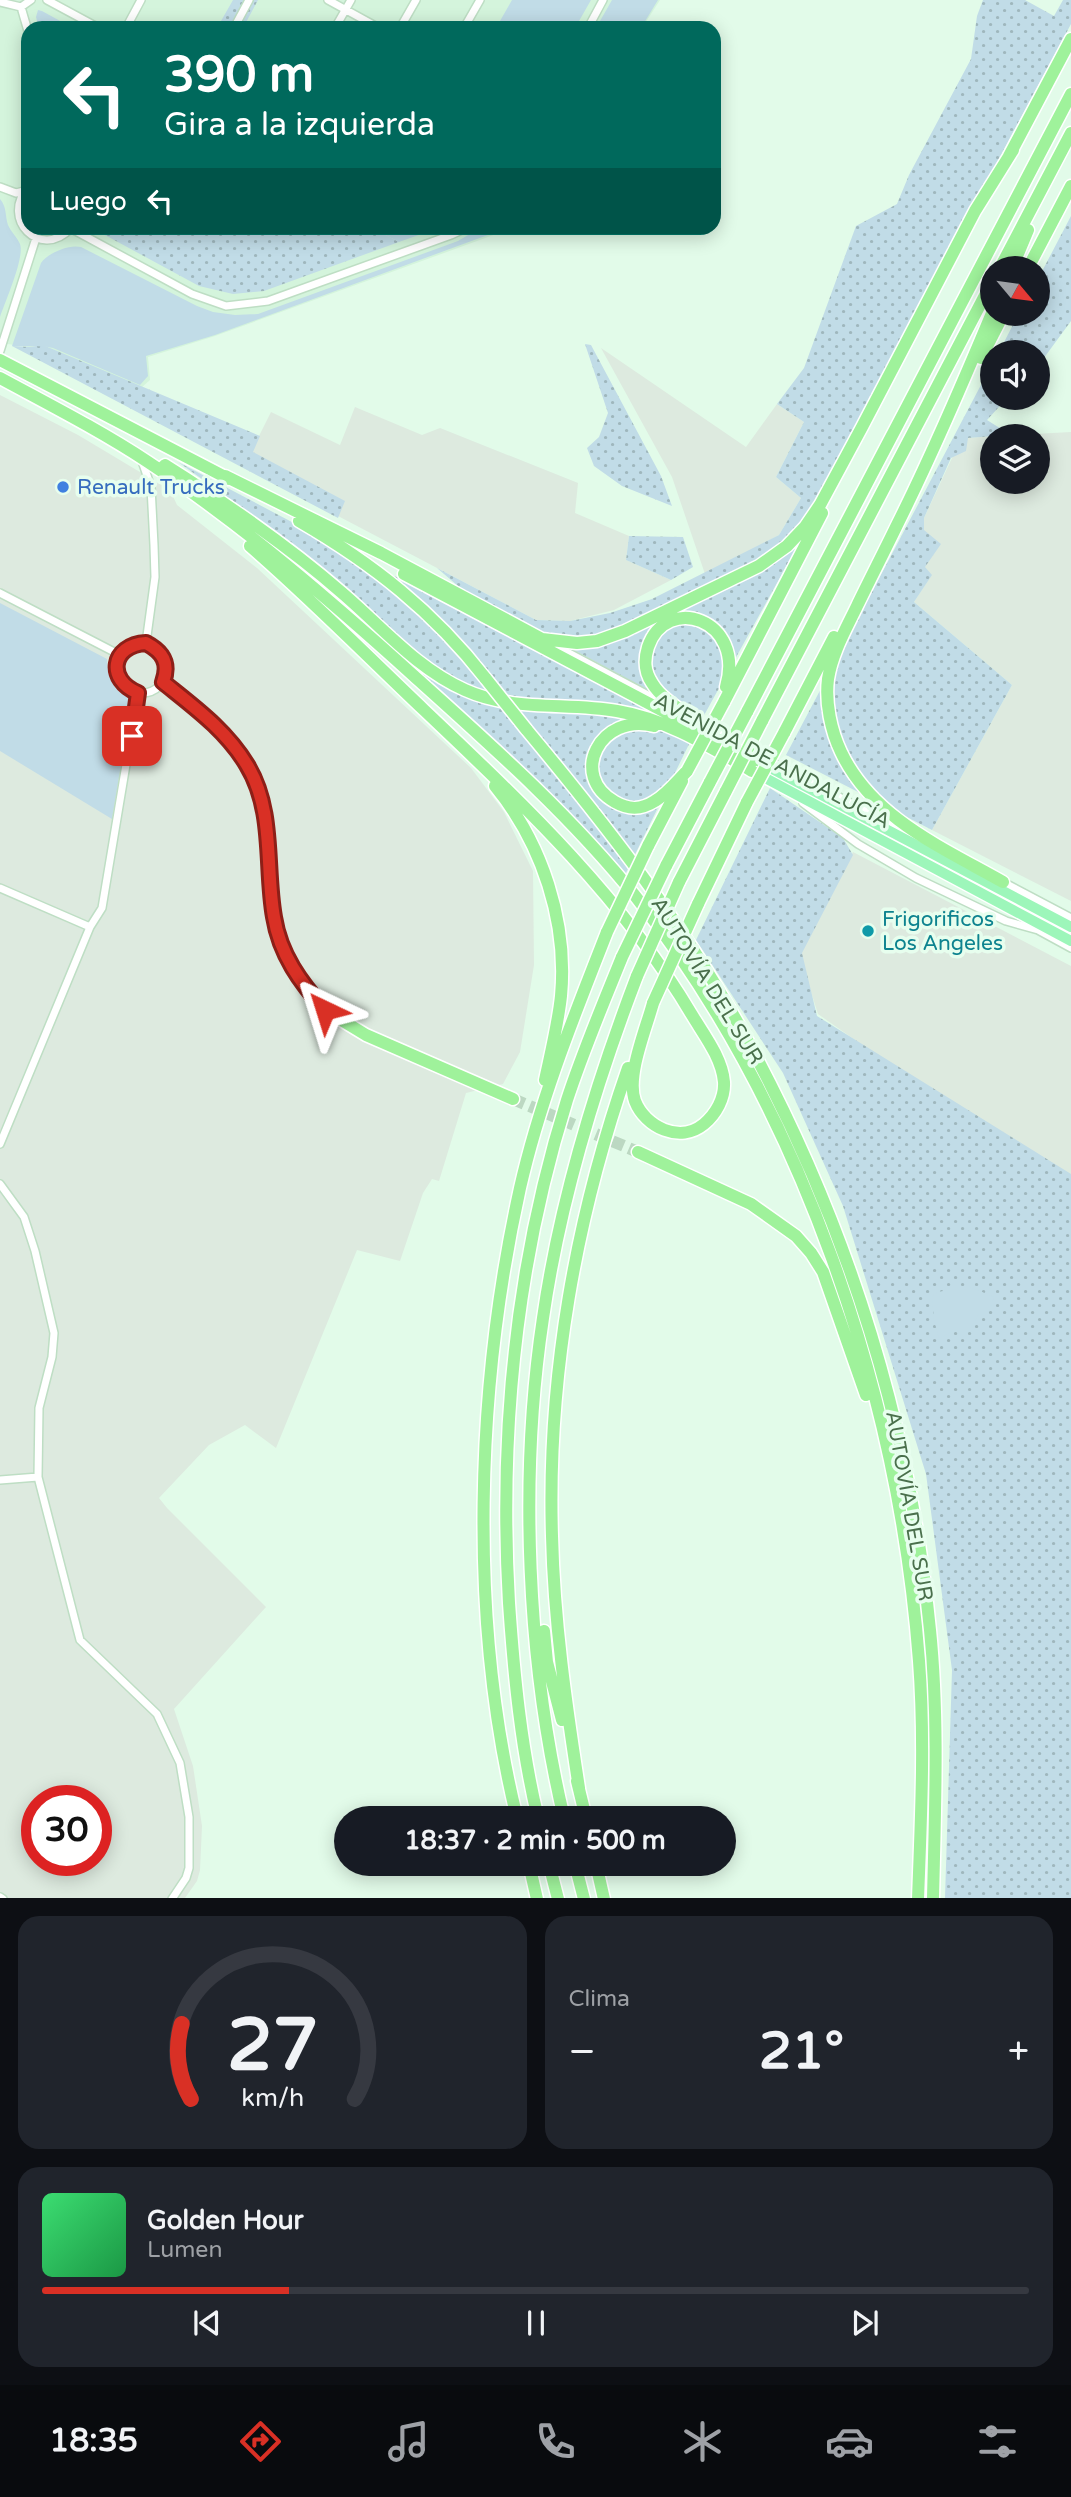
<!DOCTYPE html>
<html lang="es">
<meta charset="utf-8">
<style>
:root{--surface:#171b24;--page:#20242c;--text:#f1f3f6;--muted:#9ea1a6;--line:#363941;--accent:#d93025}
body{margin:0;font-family:"Varela Round",sans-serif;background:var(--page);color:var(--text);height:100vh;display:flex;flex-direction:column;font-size:26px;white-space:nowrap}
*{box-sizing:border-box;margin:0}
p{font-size:23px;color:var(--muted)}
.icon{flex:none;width:38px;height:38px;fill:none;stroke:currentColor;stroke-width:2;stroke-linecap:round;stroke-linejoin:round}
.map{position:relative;height:1898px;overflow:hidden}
.side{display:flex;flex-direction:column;gap:18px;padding:18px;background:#0d0f14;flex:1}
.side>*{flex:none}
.hud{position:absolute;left:21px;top:21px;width:700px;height:214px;border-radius:21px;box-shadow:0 4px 18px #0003;background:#00695c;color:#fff;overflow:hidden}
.needle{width:46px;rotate:119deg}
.fabs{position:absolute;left:980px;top:256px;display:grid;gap:14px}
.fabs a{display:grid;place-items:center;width:70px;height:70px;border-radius:50%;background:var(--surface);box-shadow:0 4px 18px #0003;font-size:35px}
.speed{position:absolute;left:21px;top:1785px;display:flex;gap:14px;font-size:35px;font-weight:700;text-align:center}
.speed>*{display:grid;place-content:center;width:91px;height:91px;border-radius:50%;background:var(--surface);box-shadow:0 4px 18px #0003;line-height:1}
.speed .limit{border:10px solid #d22;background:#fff;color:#111}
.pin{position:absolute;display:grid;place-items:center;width:60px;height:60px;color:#fff;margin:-30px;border-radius:14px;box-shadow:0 4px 10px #0006}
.me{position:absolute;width:77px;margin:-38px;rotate:319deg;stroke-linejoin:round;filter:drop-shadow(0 0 5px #0008)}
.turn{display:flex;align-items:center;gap:24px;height:147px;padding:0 28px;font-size:32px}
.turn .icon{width:91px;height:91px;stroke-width:2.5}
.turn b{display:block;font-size:49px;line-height:60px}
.then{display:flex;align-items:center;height:66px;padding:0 28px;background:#0003;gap:14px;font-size:26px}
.big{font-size:52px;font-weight:700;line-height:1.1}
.side .widget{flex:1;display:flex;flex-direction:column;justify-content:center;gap:10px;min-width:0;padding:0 24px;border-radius:21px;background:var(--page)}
.side .dial{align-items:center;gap:0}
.dial svg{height:182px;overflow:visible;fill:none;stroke:var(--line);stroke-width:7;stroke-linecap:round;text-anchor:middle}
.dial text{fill:var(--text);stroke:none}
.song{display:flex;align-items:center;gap:21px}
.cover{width:84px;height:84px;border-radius:10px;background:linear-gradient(135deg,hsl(140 70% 55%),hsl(140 70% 35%))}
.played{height:7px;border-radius:4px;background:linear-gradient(90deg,var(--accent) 25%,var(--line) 25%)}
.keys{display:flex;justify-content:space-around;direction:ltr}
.heat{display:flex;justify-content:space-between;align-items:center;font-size:38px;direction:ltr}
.side .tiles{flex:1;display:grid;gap:18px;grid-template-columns:1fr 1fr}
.widget:last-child{grid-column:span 2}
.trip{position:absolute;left:334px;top:1806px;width:402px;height:70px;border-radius:35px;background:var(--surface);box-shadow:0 4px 18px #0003;font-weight:700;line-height:70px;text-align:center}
.menu{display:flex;height:112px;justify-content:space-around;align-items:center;background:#090b0e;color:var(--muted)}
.menu .icon{width:49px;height:49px}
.menu .on{color:var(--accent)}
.menu b{font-size:32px;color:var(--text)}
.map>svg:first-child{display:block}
</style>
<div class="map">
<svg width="1071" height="1899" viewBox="0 0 1071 1899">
<defs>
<pattern id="grass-dots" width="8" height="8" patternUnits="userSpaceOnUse" patternTransform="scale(1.75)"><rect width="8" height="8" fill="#c1dce7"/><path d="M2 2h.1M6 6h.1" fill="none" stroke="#9fb7bd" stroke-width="1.8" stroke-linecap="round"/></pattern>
</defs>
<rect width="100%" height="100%" fill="#e2fbe9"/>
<!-- residential -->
<path fill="#d4f4dc" d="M0,0H660L642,28H28V228H513L215,336L148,357L150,380L141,388L43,345L30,347L0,343Z"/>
<!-- industrial -->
<path fill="#ddeadf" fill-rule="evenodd" d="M601,348L746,447L777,404L804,422L776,477L801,498L779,535L705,574L672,477Z
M0,395L78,435L170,490L177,505L257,568L471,768L504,812L533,871L534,965L520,1052L503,1084L466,1093L439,1181L432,1179L423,1193L400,1261L357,1250L276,1448L245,1425L209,1445L159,1498L167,1508L266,1607L174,1709L193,1766L202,1826L200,1870L197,1881L185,1898H0ZM37,1801H96V1860H37Z
M355,407L422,435L440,428L578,483L575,513L629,536L626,560L671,580L614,610L570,621L536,620L338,516L251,452L271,412L340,445Z
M1071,432V901L932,830L1012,685L914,602L931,576L924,567V518L952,458L968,438L992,436V481H1038V436H996Z
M853,852L1071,966V1183L993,1137L818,1014L798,951Z"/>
<!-- grass -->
<path fill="url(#grass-dots)" d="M233,0H258L243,28H217Z
M983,0H1025L1054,16L1063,0H1071V24L840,456L804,534L702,719L496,608L458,586L437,568L536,620L570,621L610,613L652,599L779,535L801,498L776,477L804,422L777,404L804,368L856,226L897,204L909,175L971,59L977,16Z
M1071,216V321L1038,366V352H999L1019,313H1038V279Z
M92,228H372L399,242L264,291L233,294L199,286Z
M585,344L591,345L661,476L672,506L622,486L594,466L587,448L599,437L608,413Z
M43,345L260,436L253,452L345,501L338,518L12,346L30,347Z
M992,364V397H1008L987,420L1006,432V435L968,438L966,451L951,458L924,518V530L941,544L925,567L932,575L914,602L1012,685L932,830L786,755Z
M178,462L694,734L624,877L394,652L282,536Z
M629,536L683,537L693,567L671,580L626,560Z
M770,788L843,838L853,855L802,953L817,1016L1071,1174V1898H945L952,1670L926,1474L843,1206L783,1073L696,940Z"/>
<!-- green -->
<path fill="#c1dce7" d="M512,0H591L575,28H496Z
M612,0H658L641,28H596Z
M38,10L42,11L73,28H39L36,17Z
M0,199C7,207 5,216 8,225C11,232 17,237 20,244C25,257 5,302 0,317Z
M372,228H438L399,242Z
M480,228H507L215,335L146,356L148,376L140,385L53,348C40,345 26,347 12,346L41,263C48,253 69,244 81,247L197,306L213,312L235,315L258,314L458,241Z
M0,603L107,659C108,678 113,692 132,699L112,819L0,751Z
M968,1286L994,1297L988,1314H979L965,1337L956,1330L939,1338L934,1320L932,1296L938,1292Z"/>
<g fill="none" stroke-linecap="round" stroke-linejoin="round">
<!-- highway-tunnel -->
<path stroke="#bcd8c2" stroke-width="12" stroke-dasharray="12 6" stroke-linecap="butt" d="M513,1099L638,1152"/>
<!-- street casing -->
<g stroke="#bedec4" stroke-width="10">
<path id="street" d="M47,0L99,28
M328,0L379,28
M0,2L21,7L31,0
M21,7L28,31
M126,28L141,0
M234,28L249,0
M335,28L351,0
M400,28L416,0
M464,28L480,0
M588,28L603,0
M0,187L16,193L24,191
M28,188C0,218 40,261 71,228
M70,228L192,294L226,306L268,301L451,235L466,228
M0,351L36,238
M142,461L151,487L154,545L155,577L146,643
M0,593L120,655
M117 668a25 25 0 1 1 50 0a25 25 0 1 1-50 0Z
M552,644L665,704
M163,682C194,707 226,730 247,765C274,811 265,867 274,917C280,954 301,983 325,1010
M691,718L733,741
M752,752L909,833
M803,803L858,844L916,878L1006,921L1038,930L1071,948
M1001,881L1071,918
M0,888L90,927
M0,1144L90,927L102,908L138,693
M0,1184L24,1217L35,1251L54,1333L52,1357L39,1408L38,1477L80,1640L157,1714L180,1763L189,1817V1868L186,1878L172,1899
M0,1480L38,1477
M0,1897L3,1899"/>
</g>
<!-- primary casing -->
<g stroke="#fff" stroke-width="13">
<path id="primary" d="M761,763L1071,927
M754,772L1071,941"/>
</g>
<!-- highway casing -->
<g stroke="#fff" stroke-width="15">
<path id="highway" d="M1009,156L1071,39
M1000,268L1071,133
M1012,268L1028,230
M1028,268L1071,186
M992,313C962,385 932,455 897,525C884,552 870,579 857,606C846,629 832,653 828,679C825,703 831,731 841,752C872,818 943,848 1003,882
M981,358L1004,313
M0,360L229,479
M0,378C50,405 101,431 148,462C243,525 330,600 414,676C492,746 571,816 636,897C802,1107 899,1397 919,1661C925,1740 921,1819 918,1899
M165,465C227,504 286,544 341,592C381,626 417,669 465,690C513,712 567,702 617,711C666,719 709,746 752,771
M225,476L381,553L542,639L577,643L597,641L625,631L759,566L787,546L805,527L820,505L862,427L975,211L1013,150
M299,521C373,564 433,611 486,679
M250,546C310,598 366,655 424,710C523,804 622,897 692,1015C704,1035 722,1058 724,1082C725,1098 716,1114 704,1124C680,1144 645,1127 635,1101C626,1076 646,1029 653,1003
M404,574L756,760
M724,702L822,513
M747,712L1071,94
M692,718C678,708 661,698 652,683C644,671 644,660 648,647C666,593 746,619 726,687
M762,721L992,282
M654,726C600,712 568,776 615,802C629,810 641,810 655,801C667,794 677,781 687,771
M526,729C606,825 685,926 745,1036C847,1223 909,1418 930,1630C939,1719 935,1809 933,1899
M784,733L834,637
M495,786C542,843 568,922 561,996C558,1024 551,1052 545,1080
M648,846L682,781
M666,866L710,782
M679,882L726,791
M698,904L747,802
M325,1010L366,1035L513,1099
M638,1152L751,1204L796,1236L811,1253L823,1272L866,1395
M544,1631L547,1662L562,1720
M577,1781L586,1818
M579,1788C566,1704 554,1621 552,1536C547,1377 576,1217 628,1068
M517,1818C468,1619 476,1387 520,1188C540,1100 574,1016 607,932
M538,1818C521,1748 514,1675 509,1603C499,1433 516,1263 567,1100C583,1051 603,1004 622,957
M564,1818C527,1662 519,1477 543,1318C560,1200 595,1086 637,976
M529,1864L537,1899
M549,1864L558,1899
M575,1864L584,1899
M596,1864L604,1899"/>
</g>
<!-- street -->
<use href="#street" stroke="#fff" stroke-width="7"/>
<!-- primary -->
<use href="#primary" stroke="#9df6ba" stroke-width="10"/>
<!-- highway -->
<use href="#highway" stroke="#9ff29b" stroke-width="12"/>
<!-- highway-bridge casing -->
<g stroke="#fff" stroke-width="15" stroke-linecap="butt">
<path id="highway-bridge" d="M486,679L526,729
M687,771L724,702
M710,782L747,712
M726,791L762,721
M747,802L784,733
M607,932L648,846
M622,957L666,866
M637,976L679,882
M653,1003L698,904"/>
</g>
<!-- highway-bridge -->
<use href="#highway-bridge" stroke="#9ff29b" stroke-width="12"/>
</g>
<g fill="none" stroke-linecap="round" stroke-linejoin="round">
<!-- route casing -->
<g stroke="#8d1f18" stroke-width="18">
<path id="route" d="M132,736L138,693C106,680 111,645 146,643C163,652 170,663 163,682C194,707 226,730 247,765C275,811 265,867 274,917C280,955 301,983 325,1010"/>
</g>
<!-- route -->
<use href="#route" stroke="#d93025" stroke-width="12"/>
</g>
<!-- markers -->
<circle fill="#3f7fe0" stroke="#e7feee" stroke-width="2.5" cx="63" cy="487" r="7"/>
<circle fill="#0f9aa8" stroke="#e7feee" stroke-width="2.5" cx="868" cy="931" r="7"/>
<g text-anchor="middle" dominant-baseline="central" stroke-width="7" stroke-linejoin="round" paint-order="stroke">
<!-- shop labels -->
<g font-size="21" fill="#366cbe" stroke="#e7feee" text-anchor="start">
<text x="77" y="487">Renault Trucks</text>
</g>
<!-- street labels -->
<g font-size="21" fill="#4a704c" stroke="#e7feee">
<text transform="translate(772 761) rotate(28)">AVENIDA DE ANDALUCÍA</text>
<text transform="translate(707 981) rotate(58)">AUTOVÍA DEL SUR</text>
<text transform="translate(909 1506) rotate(80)">AUTOVÍA DEL SUR</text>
</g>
<!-- culture labels -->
<g font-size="21" fill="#0d838f" stroke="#e7feee" text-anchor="start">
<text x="882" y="919">Frigorificos<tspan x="882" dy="24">Los Angeles</tspan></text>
</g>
</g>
</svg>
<div class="fabs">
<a><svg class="needle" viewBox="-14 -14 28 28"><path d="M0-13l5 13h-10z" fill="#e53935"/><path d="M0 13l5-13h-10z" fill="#9ea1a6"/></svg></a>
<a><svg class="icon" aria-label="sound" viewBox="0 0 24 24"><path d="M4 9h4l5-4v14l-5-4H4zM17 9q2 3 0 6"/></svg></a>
<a><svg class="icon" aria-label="layers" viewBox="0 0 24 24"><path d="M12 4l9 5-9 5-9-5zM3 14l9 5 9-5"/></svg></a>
</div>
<div class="speed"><div class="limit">30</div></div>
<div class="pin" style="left:132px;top:736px;background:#d93025"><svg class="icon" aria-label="arrive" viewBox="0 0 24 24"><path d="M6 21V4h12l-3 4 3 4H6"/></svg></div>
<svg class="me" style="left:325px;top:1010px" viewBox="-20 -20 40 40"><path d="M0-17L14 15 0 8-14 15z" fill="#d93025" stroke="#fff" stroke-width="4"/></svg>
<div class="trip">18:37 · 2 min · 500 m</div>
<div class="hud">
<div class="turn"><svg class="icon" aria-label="left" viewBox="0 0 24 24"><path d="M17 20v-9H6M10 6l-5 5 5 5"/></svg><div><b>390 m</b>Gira a la izquierda</div></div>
<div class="then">Luego<svg class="icon" aria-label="left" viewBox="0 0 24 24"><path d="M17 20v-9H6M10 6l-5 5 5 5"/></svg></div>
</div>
</div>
<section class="side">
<div class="tiles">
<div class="widget dial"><svg viewBox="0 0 100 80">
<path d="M14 69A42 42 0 1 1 86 69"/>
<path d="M14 69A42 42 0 0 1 10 36" stroke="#d93025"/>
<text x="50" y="56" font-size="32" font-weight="700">27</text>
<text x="50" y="72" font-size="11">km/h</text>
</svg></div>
<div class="widget"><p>Clima</p>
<div class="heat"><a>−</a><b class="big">21°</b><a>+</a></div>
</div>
<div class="widget">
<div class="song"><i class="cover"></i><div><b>Golden Hour</b><p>Lumen</p></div></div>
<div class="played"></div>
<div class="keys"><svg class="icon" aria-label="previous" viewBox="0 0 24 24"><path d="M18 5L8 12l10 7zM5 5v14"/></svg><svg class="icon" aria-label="pause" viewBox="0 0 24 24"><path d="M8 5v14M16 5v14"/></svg><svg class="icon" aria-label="next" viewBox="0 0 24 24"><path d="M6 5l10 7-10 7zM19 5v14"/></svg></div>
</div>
</div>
</section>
<nav class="menu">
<b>18:35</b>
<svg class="icon on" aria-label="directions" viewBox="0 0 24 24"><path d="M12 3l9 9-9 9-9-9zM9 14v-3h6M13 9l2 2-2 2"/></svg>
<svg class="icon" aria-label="music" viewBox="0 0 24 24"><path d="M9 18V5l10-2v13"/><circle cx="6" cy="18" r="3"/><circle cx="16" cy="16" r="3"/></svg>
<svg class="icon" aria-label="phone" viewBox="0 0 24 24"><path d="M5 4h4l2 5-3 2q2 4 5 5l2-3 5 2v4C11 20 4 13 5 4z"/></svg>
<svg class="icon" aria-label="climate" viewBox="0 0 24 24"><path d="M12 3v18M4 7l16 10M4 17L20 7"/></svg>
<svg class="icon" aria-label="car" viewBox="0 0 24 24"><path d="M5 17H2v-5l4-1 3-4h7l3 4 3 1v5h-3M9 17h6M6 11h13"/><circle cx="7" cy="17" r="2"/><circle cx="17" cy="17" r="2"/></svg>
<svg class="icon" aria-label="filters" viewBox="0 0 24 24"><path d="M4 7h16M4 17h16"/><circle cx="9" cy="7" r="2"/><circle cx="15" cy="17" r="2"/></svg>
</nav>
